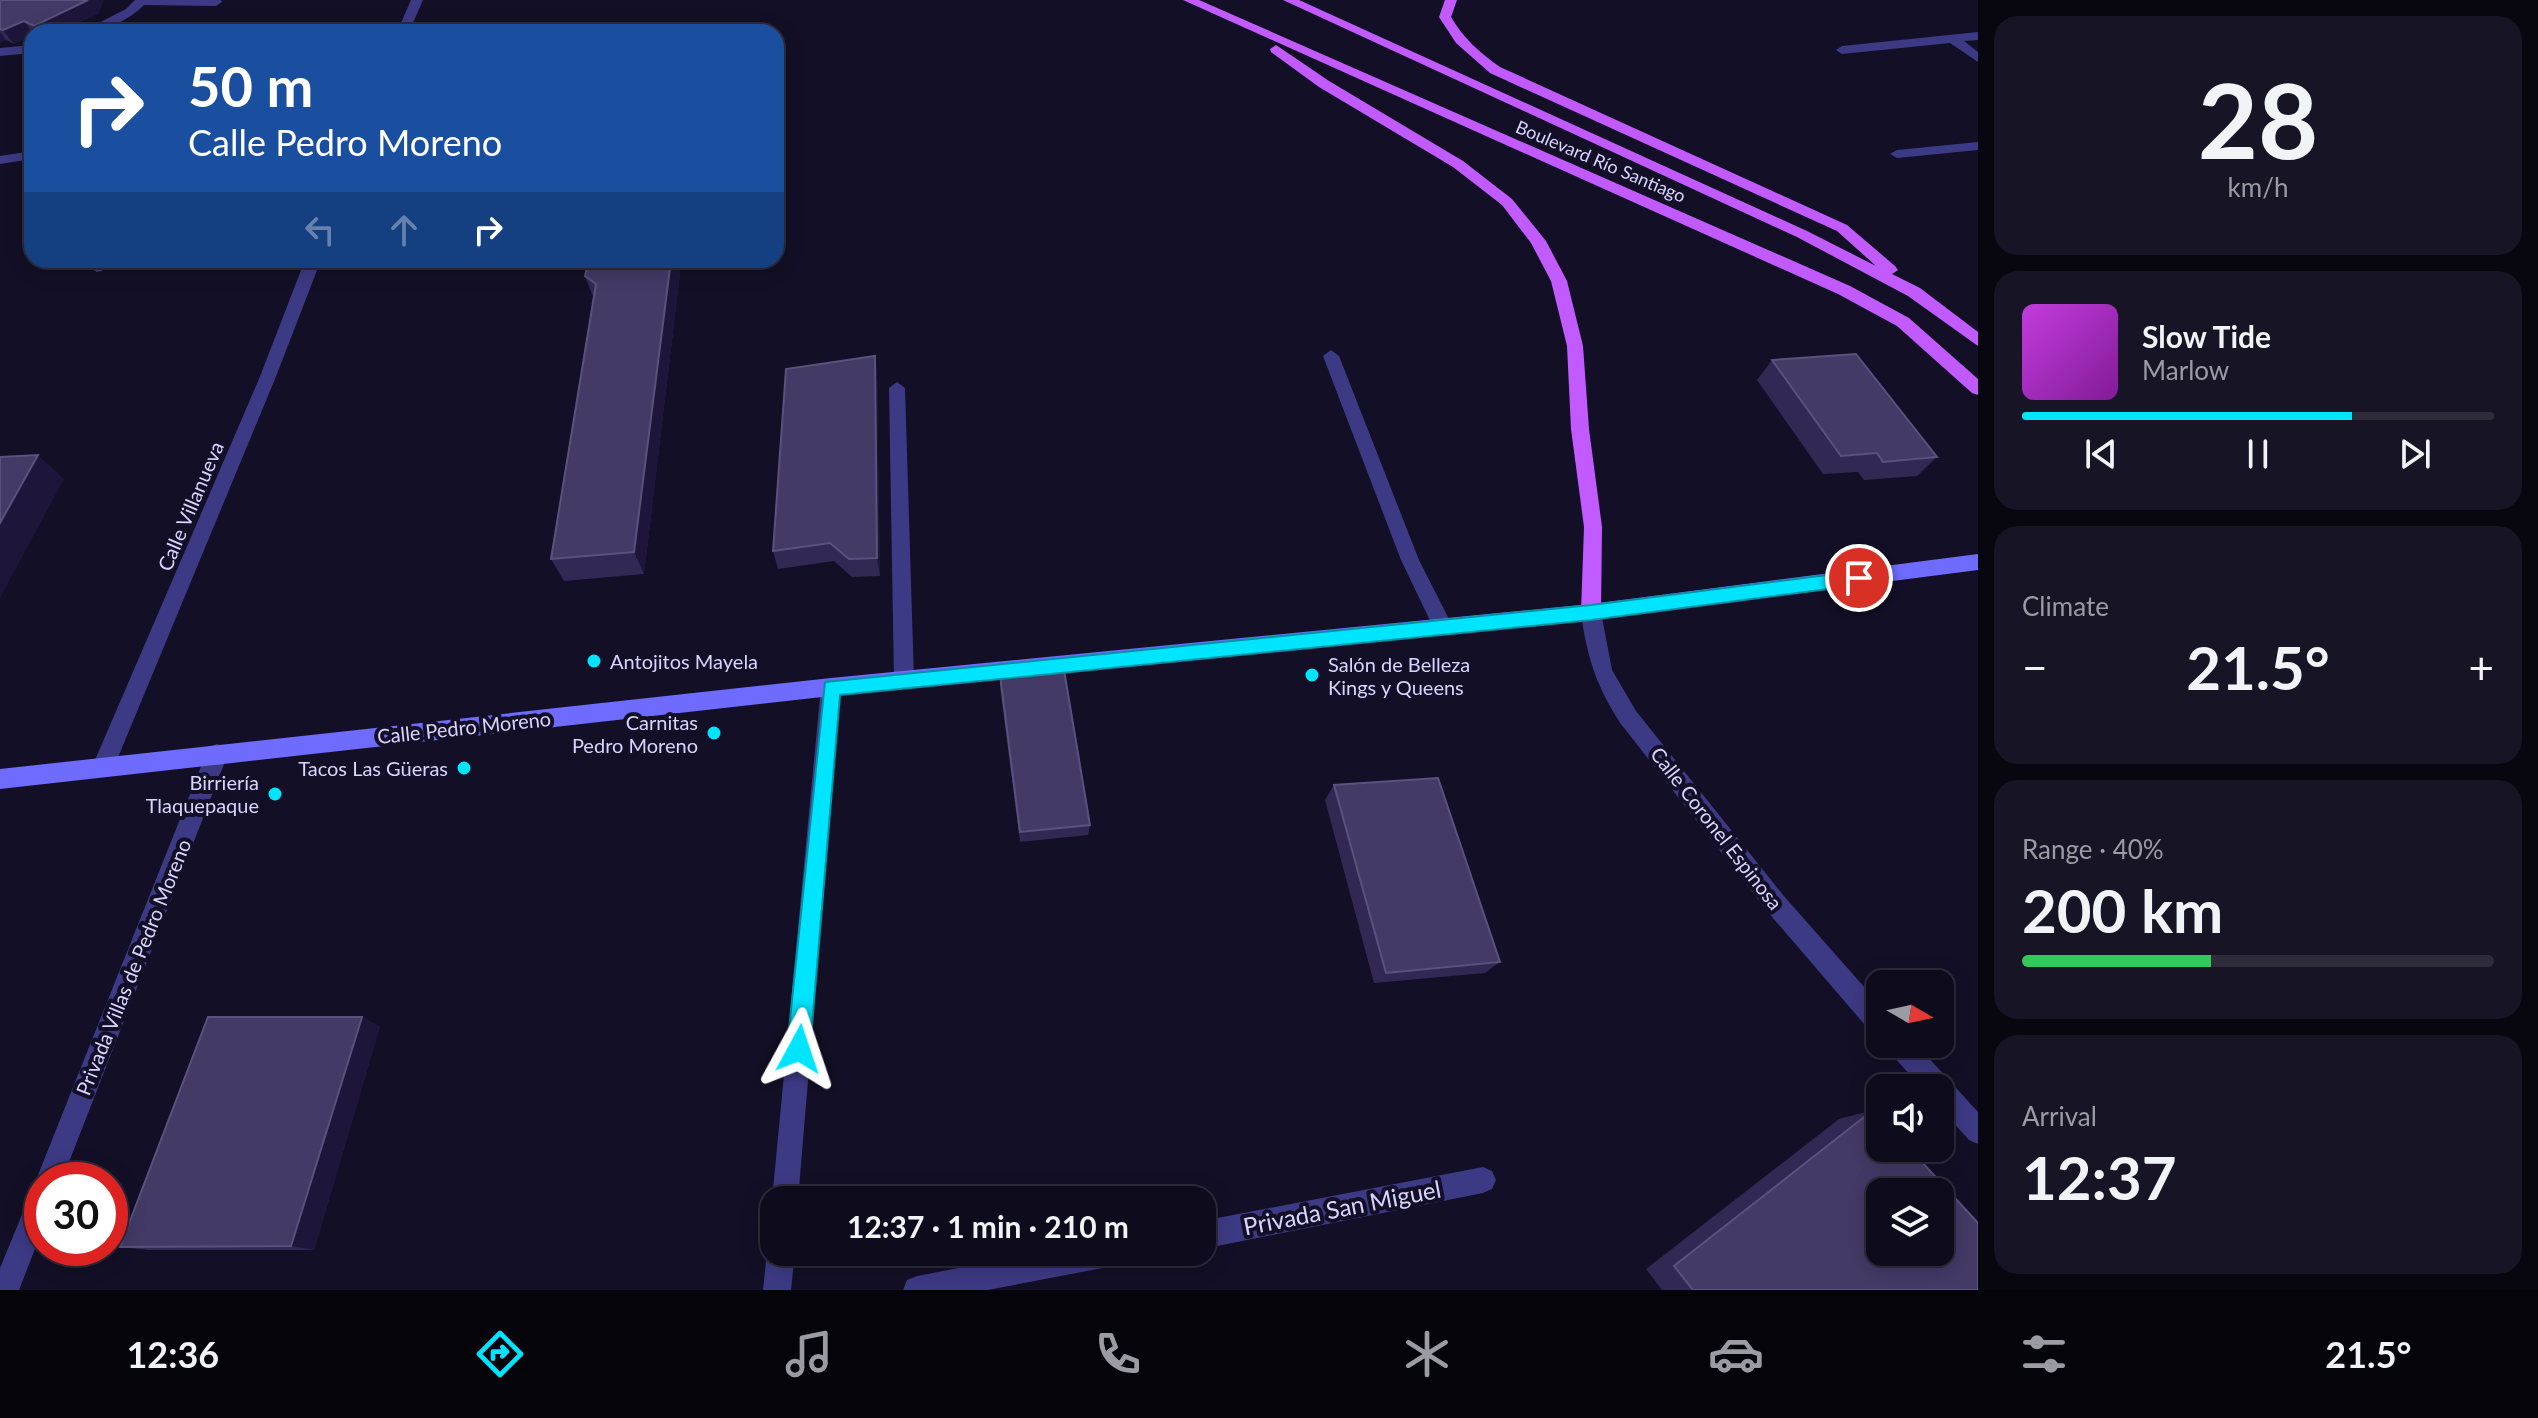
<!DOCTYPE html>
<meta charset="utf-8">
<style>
:root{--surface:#0e0b1c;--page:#171425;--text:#f1f3f6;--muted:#9b9ba3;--line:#2e2b3b;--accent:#00e5ff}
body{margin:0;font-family:Lato,sans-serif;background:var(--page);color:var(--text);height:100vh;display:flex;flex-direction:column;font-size:30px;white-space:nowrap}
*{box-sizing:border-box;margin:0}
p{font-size:26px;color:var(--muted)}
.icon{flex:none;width:44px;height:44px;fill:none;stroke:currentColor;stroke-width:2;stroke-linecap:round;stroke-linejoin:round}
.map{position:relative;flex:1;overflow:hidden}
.details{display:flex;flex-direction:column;gap:16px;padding:16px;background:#08060f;width:560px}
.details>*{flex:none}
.banner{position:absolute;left:24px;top:24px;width:760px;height:244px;border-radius:24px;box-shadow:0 4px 20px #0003,0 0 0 2px var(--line);background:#1a4fa0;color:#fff;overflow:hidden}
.needle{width:52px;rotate:99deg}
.fabs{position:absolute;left:1866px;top:970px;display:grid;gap:16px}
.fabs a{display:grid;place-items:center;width:88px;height:88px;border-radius:16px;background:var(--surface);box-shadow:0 4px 20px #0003,0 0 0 2px var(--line);font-size:40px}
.speed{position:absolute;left:24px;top:1162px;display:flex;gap:16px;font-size:40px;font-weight:700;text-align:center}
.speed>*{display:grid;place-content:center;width:104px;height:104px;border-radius:50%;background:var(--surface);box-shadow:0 4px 20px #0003,0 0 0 2px var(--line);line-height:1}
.speed .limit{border:12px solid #d22;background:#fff;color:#111}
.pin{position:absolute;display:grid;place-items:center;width:68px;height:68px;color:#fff;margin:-34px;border:4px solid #fff;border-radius:50%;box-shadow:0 2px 8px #0007}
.me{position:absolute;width:88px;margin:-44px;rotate:5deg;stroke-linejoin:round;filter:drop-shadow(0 0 6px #0008)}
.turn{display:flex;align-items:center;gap:28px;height:168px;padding:0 32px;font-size:36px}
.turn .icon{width:104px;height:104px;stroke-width:2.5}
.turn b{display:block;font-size:56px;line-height:68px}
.lanes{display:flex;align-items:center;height:76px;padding:0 32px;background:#0003;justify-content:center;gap:40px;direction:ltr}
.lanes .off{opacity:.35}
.big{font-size:60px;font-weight:700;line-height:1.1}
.details .tile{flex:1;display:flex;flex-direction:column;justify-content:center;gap:12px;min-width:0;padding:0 28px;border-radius:24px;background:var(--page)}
.details .dial{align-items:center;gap:0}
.dial b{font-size:104px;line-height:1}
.song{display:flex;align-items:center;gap:24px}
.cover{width:96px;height:96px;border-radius:12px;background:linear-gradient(135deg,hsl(290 70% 55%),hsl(290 70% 35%))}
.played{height:8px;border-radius:4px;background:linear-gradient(90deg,var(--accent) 70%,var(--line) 70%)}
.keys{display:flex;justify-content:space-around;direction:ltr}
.heat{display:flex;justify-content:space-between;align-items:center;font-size:44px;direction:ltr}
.charge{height:12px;border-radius:6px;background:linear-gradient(90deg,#34c759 40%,var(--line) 0)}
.trip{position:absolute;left:760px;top:1186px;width:456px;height:80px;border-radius:24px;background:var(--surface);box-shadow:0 4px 20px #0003,0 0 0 2px var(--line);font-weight:700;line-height:80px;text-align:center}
.tabs{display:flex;height:128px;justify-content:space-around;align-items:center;background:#06040b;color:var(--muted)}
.tabs .icon{width:56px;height:56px}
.tabs .current{color:var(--accent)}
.tabs b{font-size:36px;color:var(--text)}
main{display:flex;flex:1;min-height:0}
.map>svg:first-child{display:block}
</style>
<main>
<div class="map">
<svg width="1978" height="1290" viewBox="0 0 1978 1290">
<rect width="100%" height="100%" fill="#130f26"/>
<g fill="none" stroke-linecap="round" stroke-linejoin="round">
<!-- street -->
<path fill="#3d3a85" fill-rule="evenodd" d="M135,0H221L222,2L216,6L144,5C128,21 104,32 81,32L126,9Z
M411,0H423L409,32H397Z
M1978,32V40L1964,41L1978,52V62L1950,43L1842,54L1836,50L1842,46Z
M32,45V53L0,56V48Z
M1978,142V150L1897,158L1890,154L1897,150Z
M32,151V159L0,164V156Z
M91,260H107L102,271L97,272L89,267Z
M305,260H321L275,379L114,767L111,774L103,777L95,774L92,767L259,379Z
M1331,350L1339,356L1419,560L1453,627L1450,633L1443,635L1436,633L1401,560L1323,356Z
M897,382L905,388L914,680L911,686L904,689L897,686L894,680L889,388Z
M1591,604L1598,606L1601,612L1612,670L1636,711L1783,895L1880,1005V1035L1871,1032L1767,911L1621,724C1597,688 1586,655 1581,612L1584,606Z
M831,678L838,681L841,687L798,1200H774V1206L772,1200L821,687L824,681Z
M217,744L225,747L228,754L62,1180H42V1231L19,1290H0V1268L33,1188L38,1185L36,1180L206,754L209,747Z
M1887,1044H1916L1978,1112V1144L1969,1140L1940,1108V1088H1922L1890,1053Z
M1483,1167L1492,1171L1496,1180L1492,1189L1483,1193L1202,1249V1221Z
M774,1241V1252H795L791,1290H763L767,1252Z
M1042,1252H1127L1123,1262L1113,1266L988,1290H903L907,1280L917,1276Z"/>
<!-- secondary -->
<path fill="#6f6bff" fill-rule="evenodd" d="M1978,554V570L1591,620L831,696L0,789V769L831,678L1591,604Z"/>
<!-- primary -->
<path fill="#c25bff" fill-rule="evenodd" d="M1183,0H1199L1850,286L1909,318L1978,379V395L1972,393L1897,326L1838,294Z
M1283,0H1299L1807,231L1876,266L1837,231L1490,73L1456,43L1439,17L1445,0H1457L1451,17C1463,38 1480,53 1500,67L1847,225L1895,266L1898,270L1892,274L1920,288L1978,332V346L1908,296L1797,237Z
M1276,45L1329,81L1463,161L1512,199L1546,241L1567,281L1583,346L1589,429L1602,527L1601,612L1598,618H1584L1581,612L1584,527L1571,429L1567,346L1551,281L1531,243L1502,205L1453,167L1319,87L1271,52L1270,49Z"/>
</g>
<!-- wall -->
<path fill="#312854" d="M0,0L99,13L60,32H32V36L14,44L6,40L0,43Z
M589,260H676L680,273L644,574L564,581L551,559L594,299L585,276Z
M875,356L877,376L880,576L852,577L834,561L778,569L773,551Z
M1772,360L1937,457L1917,476L1864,480L1858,472L1823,474L1757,380Z
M1000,675L1090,825L1088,835L1020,842L1000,687Z
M1334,785L1500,962L1485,973L1374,983L1325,800Z
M380,1026L314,1250H148L120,1247Z
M1873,1110L1978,1290H1662L1646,1269L1839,1119Z"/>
<!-- shaded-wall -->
<path fill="#1d163a" d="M88,0H104L99,13L60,32H39L34,26Z
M24,21L32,32V36L14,44L3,30Z
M0,32L6,40L0,43Z
M671,260H676L680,273L644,574L634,552Z
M875,356L877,376L880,576L877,558Z
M38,455L64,479L0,598V523Z
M362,1017L380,1026L314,1250L291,1246Z"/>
<!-- building -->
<path fill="#433a66" stroke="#5a527e" stroke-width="2" fill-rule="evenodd" d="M0,0H88L34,26L24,21L3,30L0,29Z
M589,260H671L634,552L551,559L596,284L585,276Z
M1856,354L1937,457L1883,462L1877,453L1841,456L1772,360Z
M875,356L877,558L849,559L830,543L773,551L786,369Z
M38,455L0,523V457Z
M1064,670L1090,825L1020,832L1000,675Z
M1438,778L1500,962L1386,973L1334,785Z
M208,1017H362L291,1246L120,1247Z
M1873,1110L1880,1117V1148H1909L1978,1223V1290H1693L1674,1266ZM1880,1192H1940V1252H1880Z"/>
<!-- route -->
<path fill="#00e5ff" stroke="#0095a6" stroke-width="2" d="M1859,571L1868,578L1859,585L1591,620L840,695L810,1049L807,1057L799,1061L791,1057L787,1049L825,682L1591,605Z"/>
<!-- markers -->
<g fill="#00e5ff" stroke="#130f26" stroke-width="3">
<circle cx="594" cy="661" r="8"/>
<circle cx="1312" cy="675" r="8"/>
<circle cx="714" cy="733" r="8"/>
<circle cx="464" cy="768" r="8"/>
<circle cx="275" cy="794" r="8"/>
</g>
<g text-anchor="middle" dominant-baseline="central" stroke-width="8" stroke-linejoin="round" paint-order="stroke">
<!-- far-street labels -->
<g font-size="18" fill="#d9d4ff" stroke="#130f26">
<text transform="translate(1601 161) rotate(23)">Boulevard Río Santiago</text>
</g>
<!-- street labels -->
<g font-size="20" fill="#d9d4ff" stroke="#130f26">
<text transform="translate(190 506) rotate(-67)">Calle Villanueva</text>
<text transform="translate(464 727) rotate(-6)">Calle Pedro Moreno</text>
<text transform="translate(1717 828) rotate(52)">Calle Coronel Espinosa</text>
<text transform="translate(133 967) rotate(-68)">Privada Villas de Pedro Moreno</text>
</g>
<!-- poi labels -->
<g font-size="20" fill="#d9d4ff" stroke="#130f26" text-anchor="end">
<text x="610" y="661" text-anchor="start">Antojitos Mayela</text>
<text x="1328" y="664" text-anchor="start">Salón de Belleza<tspan x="1328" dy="23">Kings y Queens</tspan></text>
<text x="698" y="722">Carnitas<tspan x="698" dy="23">Pedro Moreno</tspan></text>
<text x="448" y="768">Tacos Las Güeras</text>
<text x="259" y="782">Birriería<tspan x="259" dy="23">Tlaquepaque</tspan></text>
</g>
<!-- near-street labels -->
<g font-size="24" fill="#d9d4ff" stroke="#130f26">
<text transform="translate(1342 1207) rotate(-11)">Privada San Miguel</text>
</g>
</g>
</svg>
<div class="fabs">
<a><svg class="needle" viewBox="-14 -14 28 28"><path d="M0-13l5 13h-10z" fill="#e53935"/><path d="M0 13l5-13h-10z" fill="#9b9ba3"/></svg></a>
<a><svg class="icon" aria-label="sound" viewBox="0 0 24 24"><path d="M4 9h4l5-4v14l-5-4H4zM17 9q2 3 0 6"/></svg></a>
<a><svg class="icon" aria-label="layers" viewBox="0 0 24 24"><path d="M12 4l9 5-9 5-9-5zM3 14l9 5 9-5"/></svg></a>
</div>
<div class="speed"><div class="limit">30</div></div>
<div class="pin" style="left:1859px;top:578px;background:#d93025"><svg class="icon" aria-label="arrive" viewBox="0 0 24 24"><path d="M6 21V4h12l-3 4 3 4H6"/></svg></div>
<svg class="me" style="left:799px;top:1049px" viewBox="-20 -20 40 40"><path d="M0-17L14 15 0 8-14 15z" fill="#00e5ff" stroke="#fff" stroke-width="4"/></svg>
<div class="trip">12:37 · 1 min · 210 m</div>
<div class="banner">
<div class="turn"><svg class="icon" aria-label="right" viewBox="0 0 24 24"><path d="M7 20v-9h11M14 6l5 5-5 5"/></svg><div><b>50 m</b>Calle Pedro Moreno</div></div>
<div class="lanes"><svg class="icon off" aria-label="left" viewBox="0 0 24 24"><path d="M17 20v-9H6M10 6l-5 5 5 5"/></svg><svg class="icon off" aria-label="ahead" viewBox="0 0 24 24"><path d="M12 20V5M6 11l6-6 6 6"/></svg><svg class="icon" aria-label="right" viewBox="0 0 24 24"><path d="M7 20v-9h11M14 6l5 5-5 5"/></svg></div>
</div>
</div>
<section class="details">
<div class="tile dial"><b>28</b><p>km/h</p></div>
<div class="tile">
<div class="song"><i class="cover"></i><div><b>Slow Tide</b><p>Marlow</p></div></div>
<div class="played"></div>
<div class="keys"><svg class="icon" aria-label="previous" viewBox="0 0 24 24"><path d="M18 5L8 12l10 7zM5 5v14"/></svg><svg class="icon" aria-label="pause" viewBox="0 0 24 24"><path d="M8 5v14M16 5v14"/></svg><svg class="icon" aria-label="next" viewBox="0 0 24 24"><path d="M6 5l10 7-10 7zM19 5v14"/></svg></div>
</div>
<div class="tile"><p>Climate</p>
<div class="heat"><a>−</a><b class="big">21.5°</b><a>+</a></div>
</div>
<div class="tile"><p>Range · 40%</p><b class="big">200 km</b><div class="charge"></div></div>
<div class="tile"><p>Arrival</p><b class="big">12:37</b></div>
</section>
</main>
<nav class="tabs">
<b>12:36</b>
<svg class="icon current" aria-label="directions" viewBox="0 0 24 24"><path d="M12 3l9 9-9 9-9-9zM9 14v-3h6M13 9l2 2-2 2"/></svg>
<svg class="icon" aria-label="music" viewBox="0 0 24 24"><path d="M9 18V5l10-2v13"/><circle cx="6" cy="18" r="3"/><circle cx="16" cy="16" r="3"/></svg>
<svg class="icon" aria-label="phone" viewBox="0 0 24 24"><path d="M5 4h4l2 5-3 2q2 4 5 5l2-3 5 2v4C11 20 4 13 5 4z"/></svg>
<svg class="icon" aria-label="climate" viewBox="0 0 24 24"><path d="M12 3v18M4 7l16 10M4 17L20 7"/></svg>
<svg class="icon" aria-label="car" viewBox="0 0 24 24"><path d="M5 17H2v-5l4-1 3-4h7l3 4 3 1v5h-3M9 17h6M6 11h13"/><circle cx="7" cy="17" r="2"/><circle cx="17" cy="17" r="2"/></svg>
<svg class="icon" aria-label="filters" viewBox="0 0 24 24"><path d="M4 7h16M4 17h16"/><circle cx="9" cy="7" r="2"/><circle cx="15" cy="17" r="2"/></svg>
<b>21.5°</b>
</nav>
